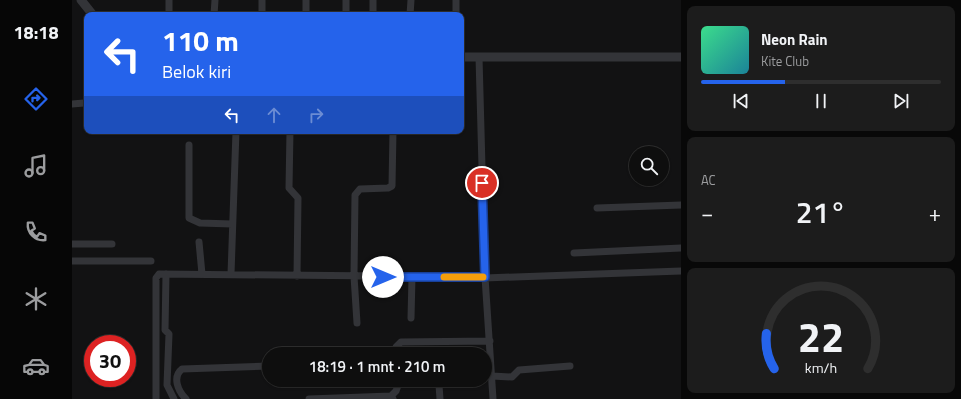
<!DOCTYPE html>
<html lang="id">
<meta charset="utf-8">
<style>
:root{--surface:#0e0e0e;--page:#1c1c1c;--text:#f1f3f6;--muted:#9b9c9e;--line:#2e2e2e;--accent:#2563eb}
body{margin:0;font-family:"Titillium Web",sans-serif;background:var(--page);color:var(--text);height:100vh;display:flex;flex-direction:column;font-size:15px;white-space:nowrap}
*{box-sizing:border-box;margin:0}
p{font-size:13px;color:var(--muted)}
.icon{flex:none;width:22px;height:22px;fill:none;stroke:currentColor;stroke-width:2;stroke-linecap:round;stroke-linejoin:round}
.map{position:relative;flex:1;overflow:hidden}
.panel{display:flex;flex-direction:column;gap:6px;padding:6px;background:#080808;width:280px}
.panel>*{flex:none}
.banner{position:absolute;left:12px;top:12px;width:380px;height:122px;border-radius:8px;box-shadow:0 1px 3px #0004,0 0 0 1px var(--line);background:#2563eb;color:#fff;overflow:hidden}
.buttons{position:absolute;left:557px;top:146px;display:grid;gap:8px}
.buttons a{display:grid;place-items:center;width:40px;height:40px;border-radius:50%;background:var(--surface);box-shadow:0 1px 3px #0004,0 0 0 1px var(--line);font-size:20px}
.speed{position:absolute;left:12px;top:335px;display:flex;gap:8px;font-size:20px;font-weight:700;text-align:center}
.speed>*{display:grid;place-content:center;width:52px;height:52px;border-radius:50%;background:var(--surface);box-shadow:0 1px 3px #0004,0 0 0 1px var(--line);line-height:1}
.speed .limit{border:6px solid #d22;background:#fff;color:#111}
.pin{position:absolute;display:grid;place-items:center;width:34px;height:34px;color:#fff;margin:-17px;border:2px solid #fff;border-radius:50%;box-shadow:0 1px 4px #0007}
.me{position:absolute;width:44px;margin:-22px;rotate:90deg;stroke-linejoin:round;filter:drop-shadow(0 0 3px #0008)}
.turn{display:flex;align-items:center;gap:14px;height:84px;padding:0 12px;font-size:18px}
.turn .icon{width:52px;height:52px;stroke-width:2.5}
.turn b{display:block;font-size:28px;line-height:34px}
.lanes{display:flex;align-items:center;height:38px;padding:0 12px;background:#0003;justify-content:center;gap:20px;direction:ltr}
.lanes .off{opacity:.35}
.big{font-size:30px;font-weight:600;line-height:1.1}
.panel .tile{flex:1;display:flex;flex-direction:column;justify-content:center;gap:6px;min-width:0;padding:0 14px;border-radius:8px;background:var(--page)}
.panel .dial{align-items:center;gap:0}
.dial svg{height:104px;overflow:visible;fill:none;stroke:var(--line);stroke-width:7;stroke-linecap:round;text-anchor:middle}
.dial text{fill:var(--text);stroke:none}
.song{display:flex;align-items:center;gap:12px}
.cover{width:48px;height:48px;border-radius:6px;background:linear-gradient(135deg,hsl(150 70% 55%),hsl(190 70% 35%))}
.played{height:4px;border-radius:2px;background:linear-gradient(90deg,var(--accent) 35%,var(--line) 35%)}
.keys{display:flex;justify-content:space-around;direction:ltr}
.heat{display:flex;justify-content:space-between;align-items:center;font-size:22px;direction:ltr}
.trip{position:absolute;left:190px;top:347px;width:230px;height:40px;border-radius:20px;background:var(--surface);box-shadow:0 1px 3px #0004,0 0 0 1px var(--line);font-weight:600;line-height:40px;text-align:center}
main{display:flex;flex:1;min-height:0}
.tabs{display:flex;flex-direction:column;width:72px;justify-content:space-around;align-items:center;background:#060606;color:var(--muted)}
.tabs .icon{width:28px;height:28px}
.tabs .selected{color:var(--accent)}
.tabs b{font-size:18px;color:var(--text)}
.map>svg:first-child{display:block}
</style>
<main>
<nav class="tabs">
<b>18:18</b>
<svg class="icon selected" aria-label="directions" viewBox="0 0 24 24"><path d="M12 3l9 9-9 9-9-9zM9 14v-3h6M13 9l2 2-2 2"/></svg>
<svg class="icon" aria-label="music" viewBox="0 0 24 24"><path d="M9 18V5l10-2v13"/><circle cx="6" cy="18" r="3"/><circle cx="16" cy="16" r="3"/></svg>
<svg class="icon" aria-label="phone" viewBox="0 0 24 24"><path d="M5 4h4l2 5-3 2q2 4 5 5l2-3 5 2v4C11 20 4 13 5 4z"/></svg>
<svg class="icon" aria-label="climate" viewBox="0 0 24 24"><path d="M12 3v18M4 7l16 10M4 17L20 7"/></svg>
<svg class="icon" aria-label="car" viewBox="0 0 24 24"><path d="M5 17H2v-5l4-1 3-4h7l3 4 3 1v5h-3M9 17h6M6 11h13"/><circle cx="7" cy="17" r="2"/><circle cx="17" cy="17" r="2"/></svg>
</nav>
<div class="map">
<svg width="609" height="399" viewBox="0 0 609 399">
<rect width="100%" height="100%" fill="#121213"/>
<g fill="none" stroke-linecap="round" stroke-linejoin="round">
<!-- minor -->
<path stroke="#333438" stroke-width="7" d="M190,0V15
M234,0V15
M274,0V15
M301,0V15
M97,15V0
M142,15L143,0
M338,15L339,0
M384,15V0
M407,57L413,277L421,399
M0,104L12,103
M218,131L217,188L226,198L225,276
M117,145V218L128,223L160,224
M525,208L609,205
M127,242L130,274
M0,244H40
M502,253L609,248
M0,261H79
M94,274L93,330L97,334L95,385L102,399
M159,274L164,131
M413,278L609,271
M339,318L340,277
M285,323L282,276L283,195L288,189L316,188L320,186L321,131
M324,354V347L329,342L418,341
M420,376L440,377L447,370L498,366
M358,380L367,385L368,399
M329,381L353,380
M84,399V278L87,274L413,277
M114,399C106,391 100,377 110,369L197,366
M237,399L319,396
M321,399L319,396L324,391L328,380"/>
<!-- tertiary -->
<path stroke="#333438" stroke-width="9" d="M9,0L21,15
M389,57H609"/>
</g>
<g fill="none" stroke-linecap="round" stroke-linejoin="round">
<!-- route casing -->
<g stroke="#184099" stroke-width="10">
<path id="route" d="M311,277H413L410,183"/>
</g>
<!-- route -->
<use href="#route" stroke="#2563eb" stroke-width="7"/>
<!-- slow -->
<path stroke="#f59e0b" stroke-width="7" d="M372,277H411"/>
</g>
</svg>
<div class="buttons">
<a><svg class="icon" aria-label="search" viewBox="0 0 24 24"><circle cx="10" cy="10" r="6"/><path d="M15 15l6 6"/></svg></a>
</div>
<div class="speed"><div class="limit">30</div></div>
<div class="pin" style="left:410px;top:183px;background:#d93025"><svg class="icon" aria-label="arrive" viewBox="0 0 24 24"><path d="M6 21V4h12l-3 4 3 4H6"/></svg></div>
<svg class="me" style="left:311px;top:277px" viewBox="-20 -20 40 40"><circle r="19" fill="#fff"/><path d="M0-13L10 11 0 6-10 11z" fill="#2563eb"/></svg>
<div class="trip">18:19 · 1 mnt · 210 m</div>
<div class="banner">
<div class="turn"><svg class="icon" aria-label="left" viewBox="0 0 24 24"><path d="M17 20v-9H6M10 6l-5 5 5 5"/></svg><div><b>110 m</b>Belok kiri</div></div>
<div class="lanes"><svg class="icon" aria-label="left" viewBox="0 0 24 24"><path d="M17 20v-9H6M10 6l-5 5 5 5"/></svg><svg class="icon off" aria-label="ahead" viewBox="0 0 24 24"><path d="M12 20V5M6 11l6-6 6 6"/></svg><svg class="icon off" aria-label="right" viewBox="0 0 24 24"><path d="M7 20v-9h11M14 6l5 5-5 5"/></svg></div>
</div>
</div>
<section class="panel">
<div class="tile">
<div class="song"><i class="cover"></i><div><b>Neon Rain</b><p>Kite Club</p></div></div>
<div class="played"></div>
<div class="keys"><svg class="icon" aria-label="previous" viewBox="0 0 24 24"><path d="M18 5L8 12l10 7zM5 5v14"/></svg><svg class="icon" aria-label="pause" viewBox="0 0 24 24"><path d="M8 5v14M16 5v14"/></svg><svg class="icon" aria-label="next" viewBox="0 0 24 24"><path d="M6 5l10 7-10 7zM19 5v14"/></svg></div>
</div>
<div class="tile"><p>AC</p>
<div class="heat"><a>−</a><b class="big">21°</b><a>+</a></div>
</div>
<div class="tile dial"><svg viewBox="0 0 100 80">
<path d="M14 69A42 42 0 1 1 86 69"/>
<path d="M14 69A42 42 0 0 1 8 42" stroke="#2563eb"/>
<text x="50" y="56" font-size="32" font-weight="700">22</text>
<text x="50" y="72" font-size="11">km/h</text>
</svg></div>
</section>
</main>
